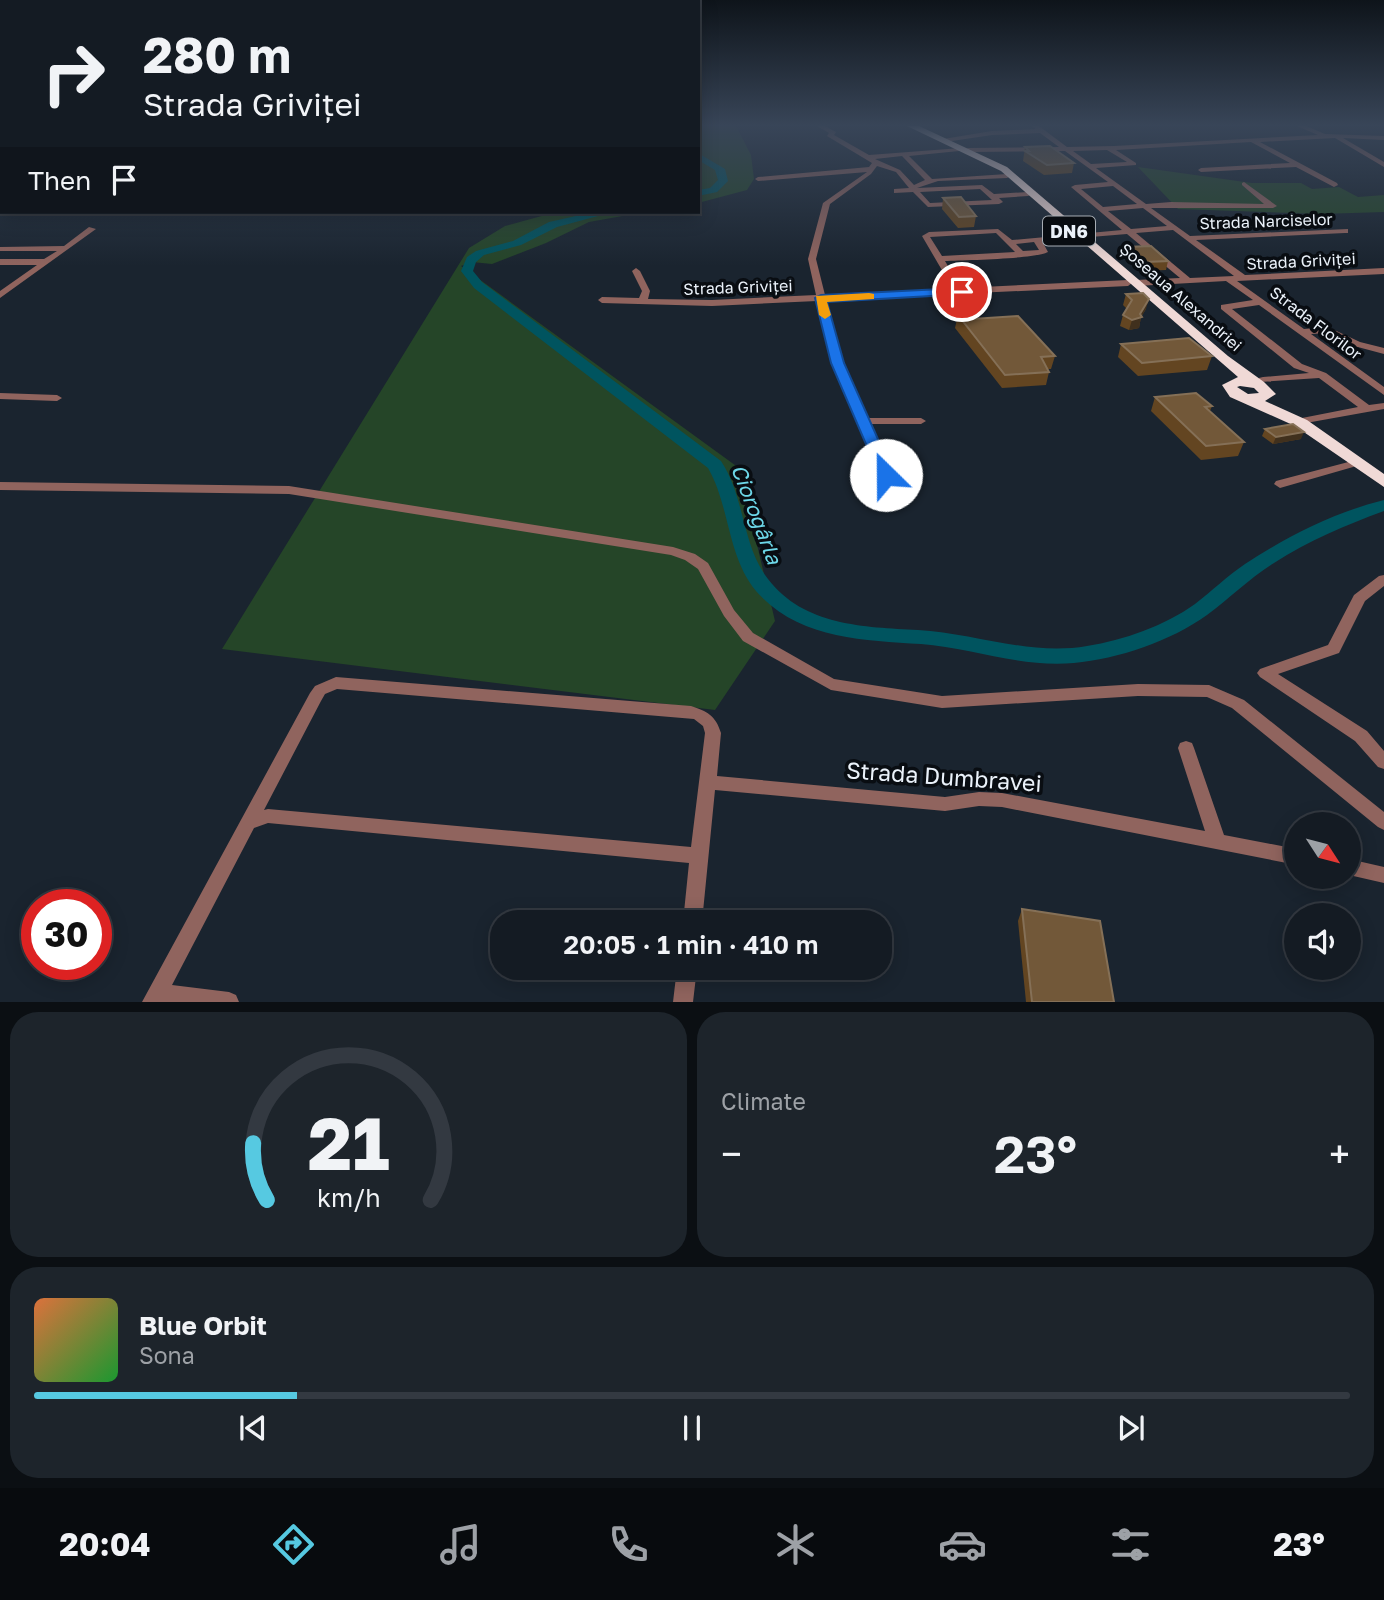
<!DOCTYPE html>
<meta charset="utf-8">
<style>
:root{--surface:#141b23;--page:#1d242b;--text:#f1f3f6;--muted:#9da1a6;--line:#333941;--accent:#56c9e1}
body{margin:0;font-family:"Golos Text",sans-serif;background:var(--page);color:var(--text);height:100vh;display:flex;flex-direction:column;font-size:26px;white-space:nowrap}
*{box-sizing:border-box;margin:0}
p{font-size:23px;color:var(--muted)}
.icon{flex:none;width:38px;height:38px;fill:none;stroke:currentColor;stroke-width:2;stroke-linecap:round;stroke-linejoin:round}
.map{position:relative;height:1002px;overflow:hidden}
.panel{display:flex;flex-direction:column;gap:10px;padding:10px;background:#0b0f13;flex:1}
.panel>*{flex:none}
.hud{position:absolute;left:0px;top:0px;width:700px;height:214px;box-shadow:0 4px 18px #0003,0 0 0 2px var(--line);background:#141b23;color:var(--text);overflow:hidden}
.needle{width:46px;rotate:126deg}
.controls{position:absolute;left:1284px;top:812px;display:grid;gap:14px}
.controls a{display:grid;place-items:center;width:77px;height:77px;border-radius:50%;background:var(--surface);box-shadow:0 4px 18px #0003,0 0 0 2px var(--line);font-size:35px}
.speed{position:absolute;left:21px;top:889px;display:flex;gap:14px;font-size:35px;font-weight:700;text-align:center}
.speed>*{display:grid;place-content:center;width:91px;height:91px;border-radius:50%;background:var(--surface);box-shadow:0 4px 18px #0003,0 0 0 2px var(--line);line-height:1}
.speed .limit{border:10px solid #d22;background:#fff;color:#111}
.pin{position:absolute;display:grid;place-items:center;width:60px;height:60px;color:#fff;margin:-30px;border:4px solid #fff;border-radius:50%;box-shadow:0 2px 7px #0007}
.me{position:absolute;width:77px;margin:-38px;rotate:337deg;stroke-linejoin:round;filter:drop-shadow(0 0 5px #0008)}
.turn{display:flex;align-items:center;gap:24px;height:147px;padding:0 28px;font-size:32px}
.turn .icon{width:91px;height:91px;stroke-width:2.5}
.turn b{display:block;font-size:49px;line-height:60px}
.then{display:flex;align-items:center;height:66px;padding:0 28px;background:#0003;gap:14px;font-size:26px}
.big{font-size:52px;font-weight:600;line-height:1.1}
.panel .tile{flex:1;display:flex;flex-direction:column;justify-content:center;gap:10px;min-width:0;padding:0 24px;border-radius:28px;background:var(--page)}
.panel .dial{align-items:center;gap:0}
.dial svg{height:182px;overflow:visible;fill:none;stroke:var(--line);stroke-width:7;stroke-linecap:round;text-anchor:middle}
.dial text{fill:var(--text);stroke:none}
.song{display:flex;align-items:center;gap:21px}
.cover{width:84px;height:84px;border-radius:10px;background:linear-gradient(135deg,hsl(20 70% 55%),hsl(130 70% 35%))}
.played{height:7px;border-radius:4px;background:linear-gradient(90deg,var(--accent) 20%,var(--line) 20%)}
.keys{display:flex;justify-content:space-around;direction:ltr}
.heat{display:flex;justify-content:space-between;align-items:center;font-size:38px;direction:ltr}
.panel .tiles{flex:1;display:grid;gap:10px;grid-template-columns:1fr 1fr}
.tile:last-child{grid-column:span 2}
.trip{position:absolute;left:490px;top:910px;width:402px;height:70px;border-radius:28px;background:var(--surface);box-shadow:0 4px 18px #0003,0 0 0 2px var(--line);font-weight:600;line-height:70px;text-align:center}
.menu{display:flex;height:112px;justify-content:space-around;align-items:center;background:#080b0e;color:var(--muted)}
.menu .icon{width:49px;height:49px}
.menu .selected{color:var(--accent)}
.menu b{font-size:32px;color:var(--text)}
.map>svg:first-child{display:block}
</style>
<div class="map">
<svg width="1384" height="1002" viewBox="0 0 1384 1002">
<rect width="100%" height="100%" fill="#1a242f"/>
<!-- green -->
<path fill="#254528" d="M698,126H736L751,155L754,179L747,190L698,203Z
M1138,167L1252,183H1301L1312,189L1339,187L1358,197L1384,195V212L1320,214L1178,209Z
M556,212H645L589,222L546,243L492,264L472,262L461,266L739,468L775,621L715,710L222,649L469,248L505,226Z"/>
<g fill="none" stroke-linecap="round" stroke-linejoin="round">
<!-- river -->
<path fill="#00545f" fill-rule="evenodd" d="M0,151H2V157H0Z
M698,153L725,169L728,181L717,192L698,196V190L710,188L718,180L715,170L698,160Z
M594,212H613L557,227L521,245L484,255L476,262L473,271L482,282L721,461C745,497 742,546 768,579C804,626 864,627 918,630C974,633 1030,656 1087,646C1124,640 1164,626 1195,604C1212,591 1227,576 1245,564C1286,537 1335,512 1384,500V511C1346,525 1308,541 1274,563C1250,578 1230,598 1207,615C1171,641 1118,659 1074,663C1022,668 972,648 921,644C862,640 798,639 756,591C727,556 730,506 708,468L474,288L461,271L467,257L476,251L513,241L549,222Z"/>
<!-- minor -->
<path fill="#90645e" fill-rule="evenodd" d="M817,126H825L836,132L834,135L869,155L961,148L962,149L959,151L909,156L932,179L1007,174L1010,176L1007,178L938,181L917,188L982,185L994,194L1028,192L1032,194L1028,196L999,198L1003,202L999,204L928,207L913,192L894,193V189L909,188L896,172L877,166L871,174L830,204L816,259L825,295L953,289L922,236L929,232L998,229L1012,240L1122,230L1071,187L1075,185L1108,182L1065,151L968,152L965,150L968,148L1059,147L1040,133L992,135L945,142L943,139L992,131L1036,129L1032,126H1039L1067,147L1114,146L1318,135L1297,126H1306L1325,134L1384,136V140L1343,138L1384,162V167L1335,138L1260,142L1337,183L1338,185L1334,187L1296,167L1201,172L1198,170L1201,168L1290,163L1251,142L1116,150L1136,163V165L1096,168L1146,204L1171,202L1264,204L1242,185V183L1244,182L1277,206L1273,208H1151L1190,236L1348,229V233H1345L1196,240L1245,275L1384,268V274L1237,281L1304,329L1328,327L1360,342L1384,348V354L1354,346L1327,333L1311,334L1384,387V395L1259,305L1232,309L1302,364L1326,373L1369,405L1384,403V409L1306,423L1302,422L1301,420L1302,418L1358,407L1319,378L1259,382V378L1263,377L1309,373L1294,368L1221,309V305L1253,300L1226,281L1136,286L1132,283L1128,286L826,300L840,355L867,418H921L926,421L921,424H870L892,475L886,479L882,478L830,355L817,301L712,306L602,303L598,300L602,297L639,298L642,291L632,271L636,268L640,271L650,291L648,299L712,300L816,295L808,259L823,203L867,172L758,181L755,179L758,177L869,167L872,163L827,136L829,133ZM1107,150L1127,162L1091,164L1073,151ZM902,156L925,180L914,185L900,170L875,159ZM1113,186L1137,204L1103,207L1081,189ZM980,189L992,200L930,203L920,192ZM1143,208L1167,226L1131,229L1108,211ZM1173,230L1234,276L1190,278L1136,233ZM996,233L1015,252L942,256L930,237ZM1127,234L1180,278L1136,280L1132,283L1128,280L961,288L945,261C966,260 1035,259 1048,252L1042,241ZM1034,242L1039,250L1023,251L1016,244Z
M0,177H2L0,182Z
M89,227L96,229L0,298V291L37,265H0V259H44L57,251H0V247L64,246Z
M0,393L57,395L62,398L57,401L0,399Z
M1356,460L1360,461L1362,463L1360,465L1280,488L1274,484L1276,481Z
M0,482L289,486L673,547L695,554L708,563L734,610L753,633L834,679L942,696L1138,684L1209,685L1244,700L1384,812V830L1378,827L1232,708L1207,697L1138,696L942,708L831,690L743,641L724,616L698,569L685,560L671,555L289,494L0,490Z
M1384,575V586L1365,601L1339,653L1278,674L1367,731L1384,751V769L1378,767L1355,741L1260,677L1257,673L1260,669L1328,645L1354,595L1379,576Z
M336,677L691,706C707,711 716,716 721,733L717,776L945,797L979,792L1002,793L1205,831L1178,748L1180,743L1186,741L1192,743L1194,748L1224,835L1297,849V865L1002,807L979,806L945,811L715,790L702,922H683L689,863L268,823L254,828L172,985L229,992L236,995L239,1002H142L310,693L315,686ZM337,689L694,719L703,726L705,733L691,847L268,809L264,810L321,701L325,694Z
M1349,859L1384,867V883L1349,875Z
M677,968H697L693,1002H673Z"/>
<!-- highway -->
<path fill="#f0d9d6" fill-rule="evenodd" d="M907,126H919L1007,167L1228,356L1264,382L1276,394L1265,401L1307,420L1384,474V487L1295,426L1230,397L1222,385L1238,377L1001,171ZM1240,386L1254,388L1259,393L1248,394L1237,387Z"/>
</g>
<!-- wall -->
<path fill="#634521" d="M1025,147L1074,163L1072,173L1044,175L1023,161Z
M943,198L976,216L974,227L958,228L942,209Z
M1127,247L1168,261L1166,270L1142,271L1125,256Z
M1126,294L1146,309L1141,317L1139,328L1129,330L1120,326L1123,315L1127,309L1123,305Z
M958,315L972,319L1055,356L1051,369H1048L1049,372L1046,385L1002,388L955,328Z
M1121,344L1212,356L1207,370L1138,376L1118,357Z
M1155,397L1212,406L1210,411L1244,442L1238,456L1201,460L1151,411Z
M1265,429L1301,439L1273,444L1262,436Z
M1022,909L1114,1002H1026L1018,921Z"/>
<!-- shaded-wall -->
<path fill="#40301d" d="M1149,299L1146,309L1141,317L1139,328L1129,330L1132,320Z
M1304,432L1301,439L1273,444L1276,437Z"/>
<!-- building -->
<path fill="#725839" stroke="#857057" stroke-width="2" d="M1050,146L1074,163L1047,165L1025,151H1029L1025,147Z
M961,197L976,216L959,217L943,198Z
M1151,246L1168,261L1145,262L1127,247Z
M1143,293L1149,299L1140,314L1142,317L1132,320L1123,315L1132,300L1126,294Z
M958,315H968L972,319L1018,316L1055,356L1041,357L1049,372L1005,375Z
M1189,338L1212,356L1142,363L1121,344Z
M1196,393L1212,406L1205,407L1244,442L1206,446L1155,397Z
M1293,424L1304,432L1276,437L1265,429Z
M1022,909L1100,921L1114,1002H1032Z"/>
<!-- sky -->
<linearGradient id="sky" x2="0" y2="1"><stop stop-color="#0e141a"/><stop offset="0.47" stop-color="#384558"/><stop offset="1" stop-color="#384558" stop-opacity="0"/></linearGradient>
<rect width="1384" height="266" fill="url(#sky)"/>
<!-- route -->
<path fill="#1a73e8" stroke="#114b97" stroke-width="2" d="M962,288L967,292L966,294L827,302L844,363L894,475L892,479H881L831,363L815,298L821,295Z"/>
<!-- slow -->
<path fill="#f59e0b" d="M869,293L874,294V299L827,302L831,315L825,319L819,315L816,296Z"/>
<g text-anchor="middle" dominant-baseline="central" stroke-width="7" stroke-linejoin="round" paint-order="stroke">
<!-- far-street labels -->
<g font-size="16" fill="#ebf2fa" stroke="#090d12">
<text transform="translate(1266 221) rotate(-2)">Strada Narciselor</text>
<text transform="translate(1301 261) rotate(-3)">Strada Griviței</text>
<text transform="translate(738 287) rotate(-2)">Strada Griviței</text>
<text transform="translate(1181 297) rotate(41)">Șoseaua Alexandriei</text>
<text transform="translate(1316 323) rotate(37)">Strada Florilor</text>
</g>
<!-- shield labels -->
<rect fill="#090d12" stroke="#a7adb4" stroke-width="2" x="1043" y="216.5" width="52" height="29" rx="5"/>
<g font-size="18" font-weight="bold" fill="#ebf2fa">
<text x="1069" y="231">DN6</text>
</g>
<!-- water labels -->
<g font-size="21" font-style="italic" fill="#6dd7e8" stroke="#090d12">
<text transform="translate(757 514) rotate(69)">Ciorogârla</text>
</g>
<!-- near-street labels -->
<g font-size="23" fill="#ebf2fa" stroke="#090d12">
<text transform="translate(944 776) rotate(4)">Strada Dumbravei</text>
</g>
</g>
</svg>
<div class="controls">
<a><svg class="needle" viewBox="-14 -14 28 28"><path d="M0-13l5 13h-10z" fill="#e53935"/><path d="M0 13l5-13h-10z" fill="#9da1a6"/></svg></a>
<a><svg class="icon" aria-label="sound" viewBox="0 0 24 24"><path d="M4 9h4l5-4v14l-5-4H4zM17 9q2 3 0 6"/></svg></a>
</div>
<div class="speed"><div class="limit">30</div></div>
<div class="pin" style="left:962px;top:292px;background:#d93025"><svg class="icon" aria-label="arrive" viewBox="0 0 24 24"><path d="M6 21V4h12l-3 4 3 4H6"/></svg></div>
<svg class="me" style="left:886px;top:475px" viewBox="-20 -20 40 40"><circle r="19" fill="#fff"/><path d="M0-13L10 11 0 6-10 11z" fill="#1a73e8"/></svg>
<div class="trip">20:05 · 1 min · 410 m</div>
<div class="hud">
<div class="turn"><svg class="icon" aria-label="right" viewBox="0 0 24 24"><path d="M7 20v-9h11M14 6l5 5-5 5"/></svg><div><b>280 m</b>Strada Griviței</div></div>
<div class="then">Then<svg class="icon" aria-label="arrive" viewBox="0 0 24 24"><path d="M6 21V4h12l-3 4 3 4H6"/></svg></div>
</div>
</div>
<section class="panel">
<div class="tiles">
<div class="tile dial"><svg viewBox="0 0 100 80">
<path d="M14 69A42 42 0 1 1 86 69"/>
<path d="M14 69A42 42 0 0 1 8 44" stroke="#56c9e1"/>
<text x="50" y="56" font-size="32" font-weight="700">21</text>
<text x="50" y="72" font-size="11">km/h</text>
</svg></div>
<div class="tile"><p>Climate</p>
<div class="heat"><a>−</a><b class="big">23°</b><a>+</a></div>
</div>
<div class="tile">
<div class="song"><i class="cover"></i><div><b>Blue Orbit</b><p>Sona</p></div></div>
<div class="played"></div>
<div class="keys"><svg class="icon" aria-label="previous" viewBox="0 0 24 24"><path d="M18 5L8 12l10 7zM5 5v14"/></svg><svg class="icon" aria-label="pause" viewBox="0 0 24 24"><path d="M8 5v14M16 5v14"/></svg><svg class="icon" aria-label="next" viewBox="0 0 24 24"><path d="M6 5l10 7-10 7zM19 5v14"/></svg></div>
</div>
</div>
</section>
<nav class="menu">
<b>20:04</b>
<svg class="icon selected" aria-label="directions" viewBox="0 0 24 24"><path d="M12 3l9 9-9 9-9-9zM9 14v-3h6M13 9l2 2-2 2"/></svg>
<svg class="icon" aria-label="music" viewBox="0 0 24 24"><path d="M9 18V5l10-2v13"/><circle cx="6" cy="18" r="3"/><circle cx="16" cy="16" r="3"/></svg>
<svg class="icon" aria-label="phone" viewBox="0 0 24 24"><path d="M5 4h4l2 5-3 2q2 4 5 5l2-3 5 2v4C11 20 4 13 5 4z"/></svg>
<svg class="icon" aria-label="climate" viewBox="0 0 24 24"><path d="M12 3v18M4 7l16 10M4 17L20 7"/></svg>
<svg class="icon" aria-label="car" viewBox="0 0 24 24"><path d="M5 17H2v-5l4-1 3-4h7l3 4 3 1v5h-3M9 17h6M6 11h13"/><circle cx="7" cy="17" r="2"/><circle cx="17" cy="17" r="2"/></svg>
<svg class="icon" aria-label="filters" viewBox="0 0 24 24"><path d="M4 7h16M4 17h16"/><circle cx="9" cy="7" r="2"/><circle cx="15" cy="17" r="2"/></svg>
<b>23°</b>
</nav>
